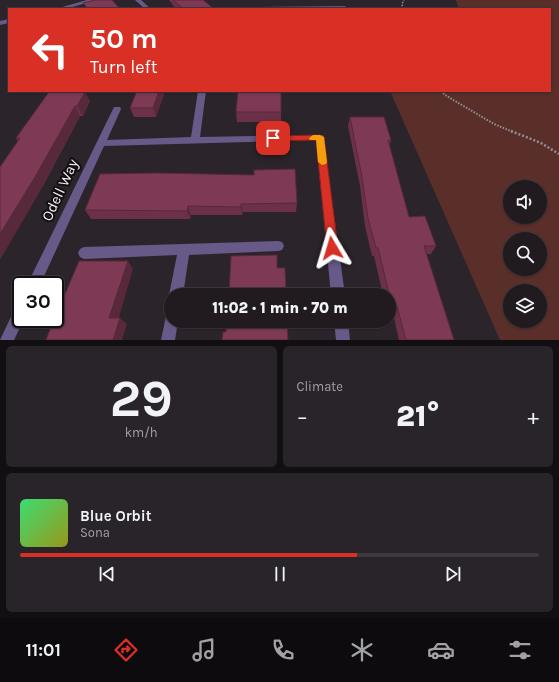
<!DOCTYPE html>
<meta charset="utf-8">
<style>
:root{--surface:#211b20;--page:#292429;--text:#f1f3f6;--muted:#a2a1a5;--line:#3e393e;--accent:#d93025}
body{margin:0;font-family:Karla,sans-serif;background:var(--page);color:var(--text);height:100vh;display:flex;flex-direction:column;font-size:15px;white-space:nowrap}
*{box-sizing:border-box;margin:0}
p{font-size:13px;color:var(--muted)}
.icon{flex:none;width:22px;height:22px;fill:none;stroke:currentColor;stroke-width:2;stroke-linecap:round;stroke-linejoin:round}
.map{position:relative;height:340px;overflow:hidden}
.sheet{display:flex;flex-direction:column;gap:6px;padding:6px;background:#120f12;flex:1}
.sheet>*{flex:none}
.guide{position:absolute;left:8px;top:8px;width:543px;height:84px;border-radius:0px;box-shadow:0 1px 3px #0004,0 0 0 1px var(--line);background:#d93025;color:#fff;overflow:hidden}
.controls{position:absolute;left:503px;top:180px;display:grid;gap:8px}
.controls a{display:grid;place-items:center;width:44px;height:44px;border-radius:50%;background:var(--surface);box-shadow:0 1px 3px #0004,0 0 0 1px var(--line);font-size:20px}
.speed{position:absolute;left:12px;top:276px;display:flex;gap:8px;font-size:20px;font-weight:700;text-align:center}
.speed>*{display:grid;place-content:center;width:52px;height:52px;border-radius:50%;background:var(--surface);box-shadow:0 1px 3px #0004,0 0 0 1px var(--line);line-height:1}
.speed .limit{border:2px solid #111;border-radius:6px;background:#fff;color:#111}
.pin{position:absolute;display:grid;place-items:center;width:34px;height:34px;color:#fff;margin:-17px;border-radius:8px;box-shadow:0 2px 6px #0006}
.me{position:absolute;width:44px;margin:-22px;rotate:353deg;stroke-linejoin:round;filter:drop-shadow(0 0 3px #0008)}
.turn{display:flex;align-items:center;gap:14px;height:84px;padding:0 16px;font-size:18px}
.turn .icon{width:52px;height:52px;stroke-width:2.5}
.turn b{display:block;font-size:28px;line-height:34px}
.big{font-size:30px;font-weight:800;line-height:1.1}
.sheet .widget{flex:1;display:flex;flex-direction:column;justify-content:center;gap:6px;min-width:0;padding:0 14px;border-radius:6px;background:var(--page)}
.sheet .dial{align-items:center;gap:0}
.dial b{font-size:52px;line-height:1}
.song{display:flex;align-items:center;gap:12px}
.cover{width:48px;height:48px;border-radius:6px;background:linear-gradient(135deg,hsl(140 70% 55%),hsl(60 70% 35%))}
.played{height:4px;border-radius:2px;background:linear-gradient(90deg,var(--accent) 65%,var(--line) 65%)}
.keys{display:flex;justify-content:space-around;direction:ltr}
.heat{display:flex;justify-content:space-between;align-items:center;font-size:22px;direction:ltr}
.sheet .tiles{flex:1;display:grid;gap:6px;grid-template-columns:1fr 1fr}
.widget:last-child{grid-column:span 2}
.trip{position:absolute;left:164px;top:288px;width:232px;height:40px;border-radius:20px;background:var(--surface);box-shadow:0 1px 3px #0004,0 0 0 1px var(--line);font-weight:800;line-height:40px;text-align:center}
.tabs{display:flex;height:64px;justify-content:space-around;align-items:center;background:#0d0b0d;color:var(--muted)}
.tabs .icon{width:28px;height:28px}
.tabs .current{color:var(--accent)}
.tabs b{font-size:18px;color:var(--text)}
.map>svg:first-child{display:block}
</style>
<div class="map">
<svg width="559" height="340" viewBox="0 0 559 340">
<rect width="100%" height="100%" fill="#2c242b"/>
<!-- green -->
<path fill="#5a2e29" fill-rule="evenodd" d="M456,0H559V340H500L390,91H550V9H459ZM510,187H540V217H510ZM510,239H540V269H510ZM510,291H540V321H510Z"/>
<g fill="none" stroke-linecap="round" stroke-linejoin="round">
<!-- path-far2 -->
<path stroke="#968f95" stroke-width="1.5" stroke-dasharray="1.5 1.5" stroke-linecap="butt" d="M403,9L402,4L404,0"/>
<!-- path-far1 -->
<path stroke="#968f95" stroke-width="2" stroke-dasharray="1.5 1.5" stroke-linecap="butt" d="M441,91L445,95L494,124L513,132"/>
<!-- path -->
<path stroke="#968f95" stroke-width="2.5" stroke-dasharray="2 2" stroke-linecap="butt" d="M511,131L541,143L559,154"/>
<!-- minor -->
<path fill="#675a88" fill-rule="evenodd" d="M87,0H97L65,9H55Z
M135,0H141L151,9H145Z
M345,6L346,7L343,9H247L250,7Z
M9,19V23L0,25V21Z
M198,91H206L200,137L323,135L345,295H331L316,140L104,146L40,285H27L114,107H120L121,109L107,140L191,137Z
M278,241L282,242L284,246L282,250L278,251L189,255L183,295H171V299L169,295L177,255L84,259L80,257L78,253L80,249L84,247Z
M21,304V319H24L14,340H0L16,306Z
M171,314V321H178L175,340H161L166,316Z
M334,321H348L350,340H336Z"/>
</g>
<!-- wall -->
<path fill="#6c3148" d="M169,0H203L214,9H176Z
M137,91H163L164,94L156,117H134L130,108Z
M281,91V122H237L236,112Z
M49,92L90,101L83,116H80L43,186L18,141L16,138Z
M350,117L391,140L389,146L409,217L436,246L431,254H426L454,340H399L393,313H389V295H383L374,256H372L365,226L360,186L348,126Z
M100,174L297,203L296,212H243L242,215H191L190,219H91L85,210Z"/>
<!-- shaded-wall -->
<path fill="#58283b" d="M159,91H163L164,94L156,117L153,108Z
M85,92L90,101L83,116L77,106Z
M75,106L80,116L43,186L0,260V234Z
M241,204L243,212L242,215L241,207Z
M188,206L191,215L190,219L187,211Z
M128,261L133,269L117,324L109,318Z
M120,318L127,324L122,340H113Z"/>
<!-- building -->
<path fill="#7e3954" stroke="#58283b" d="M95,0H112L120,9H88L83,3Z
M173,0H203L214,9H184Z
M137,91H159L153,108H130Z
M238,91H281V112H236Z
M49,92H85L77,106H75L35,177L0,234V167L20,138H16Z
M350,117H384L391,140H388L409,217L425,216L436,246H424L454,340H406L397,306H392L378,248H376L368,218L362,177Z
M295,169L297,203L241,204V207L188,206L187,211L85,210L100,174L158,173L254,175V170Z
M277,255V268H285L286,295H229L231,256Z
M79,261H128L109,318H120L113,340H46L54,319H55V318Z
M227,321H287L288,340H222L223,332H226Z"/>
<!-- route -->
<path fill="#d93025" stroke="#8d1f18" d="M320,135L324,137L338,248L336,251L332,253L328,251L327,248L316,140L273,141L269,138L273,136Z"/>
<!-- slow -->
<path fill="#f59e0b" d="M313,135H320L324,137L327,162L326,164L322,165L318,162L316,140H310L309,138Z"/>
<g text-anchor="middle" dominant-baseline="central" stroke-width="4" stroke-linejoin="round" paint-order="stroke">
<!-- street labels -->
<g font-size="15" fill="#f3eef3" stroke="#120e12">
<text transform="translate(60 190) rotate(-65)">Odell Way</text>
</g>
</g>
</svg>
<div class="controls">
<a><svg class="icon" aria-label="sound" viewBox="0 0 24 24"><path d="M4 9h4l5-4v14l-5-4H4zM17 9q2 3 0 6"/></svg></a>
<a><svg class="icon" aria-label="search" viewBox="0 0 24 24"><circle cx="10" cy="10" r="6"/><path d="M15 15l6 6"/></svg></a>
<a><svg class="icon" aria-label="layers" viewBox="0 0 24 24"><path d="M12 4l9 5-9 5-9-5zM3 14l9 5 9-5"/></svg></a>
</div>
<div class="speed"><div class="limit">30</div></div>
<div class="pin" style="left:273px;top:138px;background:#d93025"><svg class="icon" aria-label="arrive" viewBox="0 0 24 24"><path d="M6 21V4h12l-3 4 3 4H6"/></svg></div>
<svg class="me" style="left:332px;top:248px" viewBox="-20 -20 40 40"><path d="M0-17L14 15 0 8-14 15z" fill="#d93025" stroke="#fff" stroke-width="4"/></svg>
<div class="trip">11:02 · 1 min · 70 m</div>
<div class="guide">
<div class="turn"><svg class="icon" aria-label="left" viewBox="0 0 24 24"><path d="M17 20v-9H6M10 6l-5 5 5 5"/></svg><div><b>50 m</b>Turn left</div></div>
</div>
</div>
<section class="sheet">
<div class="tiles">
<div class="widget dial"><b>29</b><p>km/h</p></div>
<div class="widget"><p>Climate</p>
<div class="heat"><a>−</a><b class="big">21°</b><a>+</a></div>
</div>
<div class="widget">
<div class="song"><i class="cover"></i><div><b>Blue Orbit</b><p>Sona</p></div></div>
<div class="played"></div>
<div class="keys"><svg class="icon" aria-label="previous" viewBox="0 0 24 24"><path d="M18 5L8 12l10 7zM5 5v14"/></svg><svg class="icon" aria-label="pause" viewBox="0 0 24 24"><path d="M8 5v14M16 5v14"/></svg><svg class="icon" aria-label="next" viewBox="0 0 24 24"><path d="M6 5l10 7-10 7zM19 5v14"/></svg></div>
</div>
</div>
</section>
<nav class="tabs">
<b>11:01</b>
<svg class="icon current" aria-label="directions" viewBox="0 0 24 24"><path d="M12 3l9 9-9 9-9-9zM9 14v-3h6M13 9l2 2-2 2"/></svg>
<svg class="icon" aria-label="music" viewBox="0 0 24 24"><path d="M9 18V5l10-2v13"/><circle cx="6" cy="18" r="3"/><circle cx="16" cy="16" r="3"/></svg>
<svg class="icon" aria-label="phone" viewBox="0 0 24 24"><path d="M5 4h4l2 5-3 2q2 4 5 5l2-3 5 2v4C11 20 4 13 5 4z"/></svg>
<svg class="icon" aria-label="climate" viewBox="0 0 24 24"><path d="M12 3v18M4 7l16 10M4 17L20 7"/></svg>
<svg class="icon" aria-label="car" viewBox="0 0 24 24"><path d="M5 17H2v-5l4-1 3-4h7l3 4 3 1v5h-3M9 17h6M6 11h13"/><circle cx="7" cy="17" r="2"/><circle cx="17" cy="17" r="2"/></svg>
<svg class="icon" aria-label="filters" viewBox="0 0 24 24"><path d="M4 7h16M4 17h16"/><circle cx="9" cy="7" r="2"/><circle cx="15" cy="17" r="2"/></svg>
</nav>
